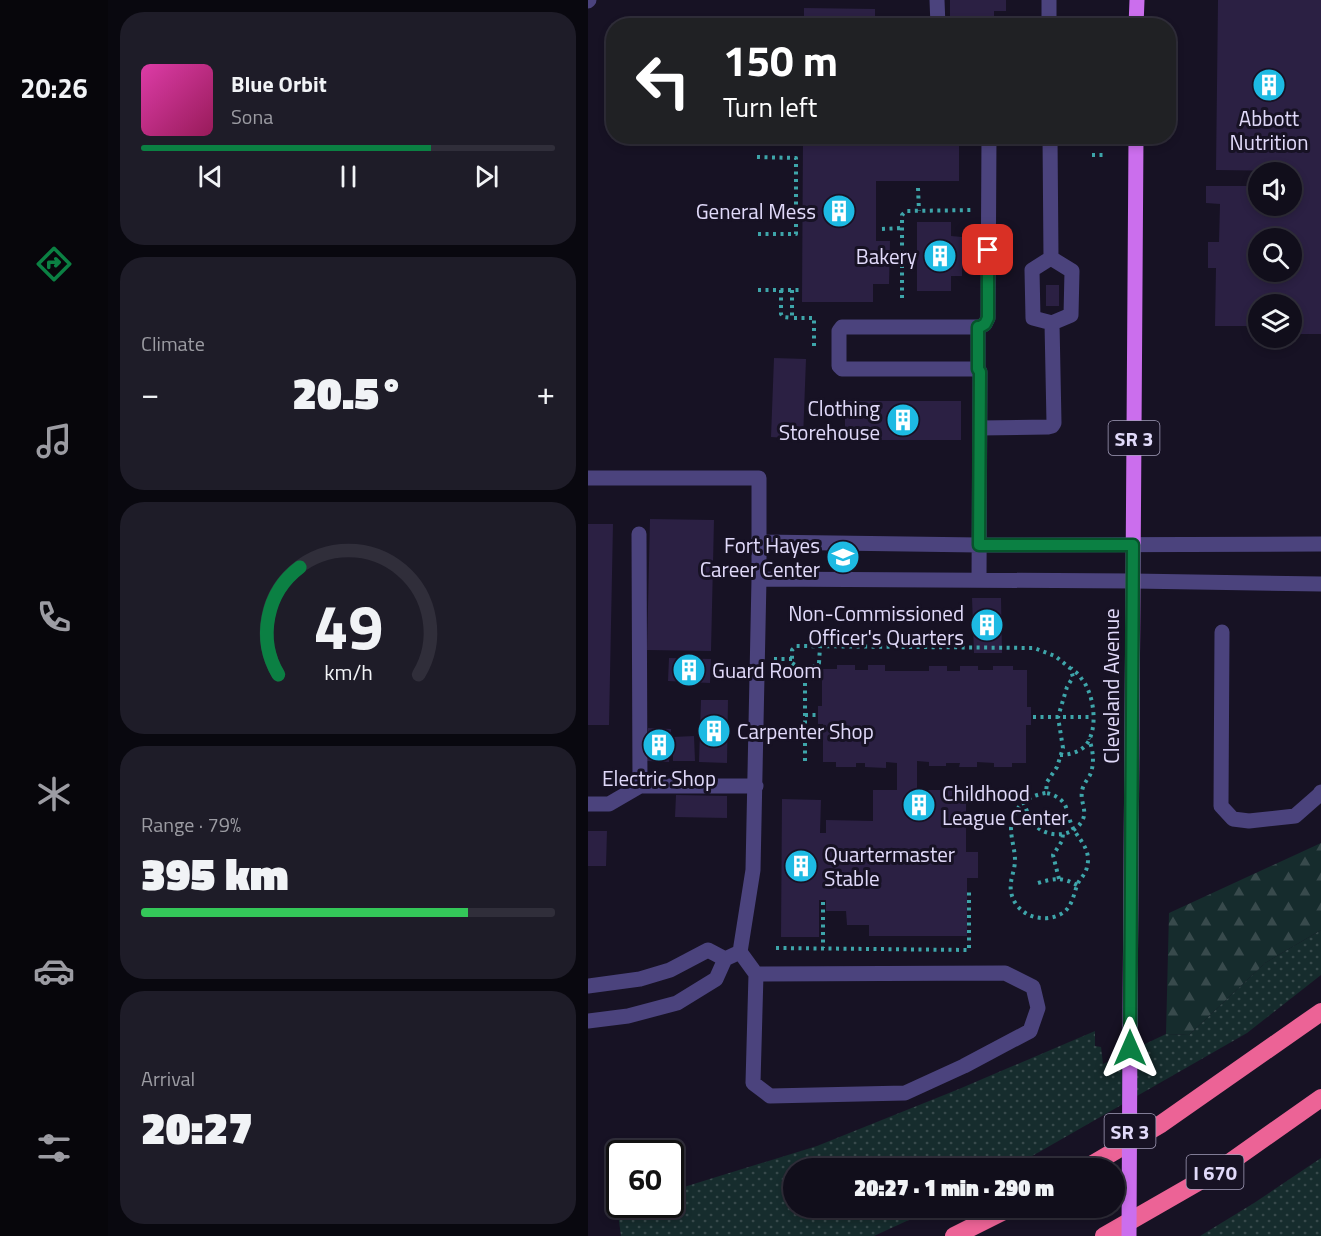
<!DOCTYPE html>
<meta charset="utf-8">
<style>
:root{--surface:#110e1b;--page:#1e1c28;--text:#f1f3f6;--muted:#9c9ca3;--line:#302e3a;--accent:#0b8043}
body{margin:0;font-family:"Titillium Web",sans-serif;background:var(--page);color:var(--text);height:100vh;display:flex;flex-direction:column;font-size:22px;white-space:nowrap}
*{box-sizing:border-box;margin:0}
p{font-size:20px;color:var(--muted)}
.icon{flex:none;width:33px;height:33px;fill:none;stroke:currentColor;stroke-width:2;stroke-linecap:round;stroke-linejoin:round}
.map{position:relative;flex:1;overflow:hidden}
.drawer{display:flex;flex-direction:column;gap:12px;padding:12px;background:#09080f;width:480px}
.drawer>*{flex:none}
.top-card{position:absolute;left:18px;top:18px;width:570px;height:126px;border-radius:24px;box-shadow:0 3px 9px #0003,0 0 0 2px var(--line);background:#202124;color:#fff;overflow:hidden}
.tools{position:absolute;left:660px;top:162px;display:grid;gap:12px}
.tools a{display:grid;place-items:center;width:54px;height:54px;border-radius:50%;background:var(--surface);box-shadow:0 3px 9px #0003,0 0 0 2px var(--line);font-size:30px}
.speed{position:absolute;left:18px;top:1140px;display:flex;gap:12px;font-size:30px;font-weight:700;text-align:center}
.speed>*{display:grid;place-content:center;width:78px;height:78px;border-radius:50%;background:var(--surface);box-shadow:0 3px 9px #0003,0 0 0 2px var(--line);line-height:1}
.speed .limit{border:3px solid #111;border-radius:9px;background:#fff;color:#111}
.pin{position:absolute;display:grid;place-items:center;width:51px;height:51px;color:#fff;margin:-26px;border-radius:12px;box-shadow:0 3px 9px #0006}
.me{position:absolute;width:66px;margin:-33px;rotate:0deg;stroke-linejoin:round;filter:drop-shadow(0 0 4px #0008)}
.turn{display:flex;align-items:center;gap:21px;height:126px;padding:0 18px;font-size:27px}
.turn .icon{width:78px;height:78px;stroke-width:2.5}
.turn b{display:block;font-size:42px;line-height:51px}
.big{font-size:45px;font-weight:800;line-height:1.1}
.drawer .tile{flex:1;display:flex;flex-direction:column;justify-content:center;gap:9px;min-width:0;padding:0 21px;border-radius:24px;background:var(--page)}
.drawer .dial{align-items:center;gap:0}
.dial svg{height:156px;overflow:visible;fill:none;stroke:var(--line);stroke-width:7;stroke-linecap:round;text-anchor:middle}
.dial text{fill:var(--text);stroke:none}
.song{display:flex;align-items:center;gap:18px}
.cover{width:72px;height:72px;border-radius:9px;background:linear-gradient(135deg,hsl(320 70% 55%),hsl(330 70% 35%))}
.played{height:6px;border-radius:3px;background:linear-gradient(90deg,var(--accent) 70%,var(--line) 70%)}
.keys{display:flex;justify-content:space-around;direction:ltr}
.heat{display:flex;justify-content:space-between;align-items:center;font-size:33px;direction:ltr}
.charge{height:9px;border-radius:4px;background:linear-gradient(90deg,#34c759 79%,var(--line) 0)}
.trip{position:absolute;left:195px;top:1158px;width:342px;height:60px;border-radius:30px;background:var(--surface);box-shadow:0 3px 9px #0003,0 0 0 2px var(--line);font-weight:800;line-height:60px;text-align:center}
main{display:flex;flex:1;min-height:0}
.tab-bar{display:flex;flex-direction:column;width:108px;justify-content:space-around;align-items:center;background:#07060b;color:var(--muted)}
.tab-bar .icon{width:42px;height:42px}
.tab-bar .active{color:var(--accent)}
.tab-bar b{font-size:27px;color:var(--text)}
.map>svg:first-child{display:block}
</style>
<main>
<nav class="tab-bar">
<b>20:26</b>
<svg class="icon active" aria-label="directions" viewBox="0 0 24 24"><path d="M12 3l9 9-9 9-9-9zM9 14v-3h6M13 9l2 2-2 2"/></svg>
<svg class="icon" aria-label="music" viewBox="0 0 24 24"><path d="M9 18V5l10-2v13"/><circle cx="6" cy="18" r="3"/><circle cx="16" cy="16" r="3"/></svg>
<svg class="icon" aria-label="phone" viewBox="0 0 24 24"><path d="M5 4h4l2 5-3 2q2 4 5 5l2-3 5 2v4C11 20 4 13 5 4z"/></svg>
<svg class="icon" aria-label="climate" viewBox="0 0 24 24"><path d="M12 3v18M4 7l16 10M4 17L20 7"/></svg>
<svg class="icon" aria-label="car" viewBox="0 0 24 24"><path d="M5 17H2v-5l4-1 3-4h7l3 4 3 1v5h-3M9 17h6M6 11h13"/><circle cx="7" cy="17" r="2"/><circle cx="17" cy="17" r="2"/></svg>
<svg class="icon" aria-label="filters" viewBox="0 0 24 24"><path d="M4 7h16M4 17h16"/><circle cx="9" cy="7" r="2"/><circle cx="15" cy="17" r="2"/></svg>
</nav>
<section class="drawer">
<div class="tile">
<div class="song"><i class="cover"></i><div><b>Blue Orbit</b><p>Sona</p></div></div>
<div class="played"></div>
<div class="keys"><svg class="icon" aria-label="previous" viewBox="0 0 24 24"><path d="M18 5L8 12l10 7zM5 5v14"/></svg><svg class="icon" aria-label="pause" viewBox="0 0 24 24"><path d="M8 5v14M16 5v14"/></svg><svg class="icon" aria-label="next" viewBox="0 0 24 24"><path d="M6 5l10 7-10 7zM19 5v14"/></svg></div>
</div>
<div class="tile"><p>Climate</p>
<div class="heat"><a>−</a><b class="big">20.5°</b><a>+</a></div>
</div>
<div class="tile dial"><svg viewBox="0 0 100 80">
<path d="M14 69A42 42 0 1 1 86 69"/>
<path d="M14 69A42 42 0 0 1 25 14" stroke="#0b8043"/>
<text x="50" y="56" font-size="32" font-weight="700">49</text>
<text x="50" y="72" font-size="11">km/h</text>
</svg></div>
<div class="tile"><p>Range · 79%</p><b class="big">395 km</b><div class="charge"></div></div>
<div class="tile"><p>Arrival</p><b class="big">20:27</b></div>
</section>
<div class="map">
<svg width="733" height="1236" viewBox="0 0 733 1236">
<defs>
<pattern id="grass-dots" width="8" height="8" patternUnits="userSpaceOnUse" patternTransform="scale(1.5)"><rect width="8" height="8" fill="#162c2d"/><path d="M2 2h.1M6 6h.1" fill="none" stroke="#384a4c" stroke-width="1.8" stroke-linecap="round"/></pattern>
<pattern id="forest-firs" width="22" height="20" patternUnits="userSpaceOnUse" patternTransform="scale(1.5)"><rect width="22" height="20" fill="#162c2d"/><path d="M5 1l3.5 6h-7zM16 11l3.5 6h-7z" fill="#384a4c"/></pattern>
</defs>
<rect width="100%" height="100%" fill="#171224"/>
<!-- grass -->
<path fill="url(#grass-dots)" d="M733,930V975L659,1033L423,1168H206V1208H347L286,1236H33L29,1207L39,1205L82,1204L83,1191L229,1146L371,1089L507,1031V1046L513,1047L515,1064L578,1034L601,1035L677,963Z
M733,1158V1236H612L666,1203Z"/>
<!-- forest -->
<path fill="url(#forest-firs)" d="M733,843V930L677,963L601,1035L578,1034L581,913Z"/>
<!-- building -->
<path fill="#2b2043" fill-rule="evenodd" d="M362,0H418V11H406V26H362Z
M630,0H733V334H704V304H670V326H627L628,268H620V242H631L632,204L618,203V186H670V206H704V172H697V171L628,170ZM670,238H704V272H670Z
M216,8L287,9V26H216Z
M215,136H371V181H288V241H302L301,284H285V302H214Z
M329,222H363V236L374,237V276H363V291H329Z
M458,285H471V306H458Z
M186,358L218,359L215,439L183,437Z
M257,401H373V440H257Z
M62,519L126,520L123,651L59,650Z
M0,524H25L21,725H0Z
M384,598H413L414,653H386Z
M81,658L123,659L122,683L80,681Z
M249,665H267V670H280V665H297V671H341V666H359V671H372V666H390V670H405V666H425V670H439V707H443V725H438V763H424V767H406V763L389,762V767H371L372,763H358V766H341V762L329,761V790H378V852H390V878H379V936H281V925H259L258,911H238V900H231V937H193L194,799L233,800L232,833H238V820L285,821V790H309V763L298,762V768L277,767V763H268V767H248V762H235V724H230V706H234V669H249Z
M113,700H140L139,763L111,762Z
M60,728L83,729L81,762L59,761Z
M106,736L107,761H85V737Z
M88,795L139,796V818L87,817Z
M0,831H19L18,866H0Z"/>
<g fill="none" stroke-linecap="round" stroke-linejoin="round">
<!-- path -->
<path stroke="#3ea5aa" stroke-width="4" stroke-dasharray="3 4.5" stroke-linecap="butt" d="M504,155H519
M169,157L208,158V234H170
M330,188L331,211
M294,229L314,228
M170,290H212
M193,290V314L195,317L204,318
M204,290V318H226V349
M314,298V215L318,211L385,210
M186,659H204
M217,667H225L231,663L232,647
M217,715H228
M445,717H505
M472,755C481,755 492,752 498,745C511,728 506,693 493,678C491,674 486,671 483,668
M217,761V667H210L204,663V650L208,646L446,648L467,656L482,668L485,677L479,687L470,717L475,748L469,767L459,782L458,793C438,796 425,807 423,828C423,839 427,850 427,860C427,868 424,875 423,882C420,902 436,918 455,918C461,919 471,916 476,912C485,905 486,892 490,883C493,878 498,873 499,867C500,864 500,861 500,858C499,845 489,837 484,826C481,819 480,811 477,805C473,798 465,794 458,793
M435,802C439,810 442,821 448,826C461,839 487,837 495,819C499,810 492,801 494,791C495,785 499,780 502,775C507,763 505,750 501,739
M471,879L465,855L474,841L475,834
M450,883C467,878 474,877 489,885
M235,902V948
M188,948L381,950V889"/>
<!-- minor -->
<path stroke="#4b437d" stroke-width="15" d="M349,0L350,26
M461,0V26
M0,1L1,0
M463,258L444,270L445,318L464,323
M390,327V369
M392,428L460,427L464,426L466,423L464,323L483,315L484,271L463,258L462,136
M0,478H171V579L165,870L152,952L168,974L417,973L445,987L450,1008L442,1031L376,1066L317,1093L182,1096L165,1083L168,974
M171,542L391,545L733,544
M171,579L545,581L733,584
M391,580L392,372L390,369H254L251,366V331L254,327H392L397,324L400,318L401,136
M634,632L633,806L645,819L661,821L707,816L731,795L733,792
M52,786H168
M0,804H21L52,786L51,534
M0,986L52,979L82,970L120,950L137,959
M0,1021L40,1016L89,1003L128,979L137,959L152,952"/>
<!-- major -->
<path stroke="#cb6eed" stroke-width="15" d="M548,26L549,0
M542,1025L548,136"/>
<!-- highway -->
<path stroke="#ec6396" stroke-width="18" d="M498,1168L573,1124L733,1012
M366,1236L422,1208
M516,1236L631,1170L733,1098"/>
<!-- major-bridge -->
<path stroke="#cb6eed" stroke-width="15" d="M541,1236L542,1025"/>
</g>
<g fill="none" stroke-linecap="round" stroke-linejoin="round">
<!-- route casing -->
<g stroke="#07532c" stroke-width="15">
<path id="route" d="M400,250V318L397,324L392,327H390V369L392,372L391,545H545L542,1048"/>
</g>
<!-- route -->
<use href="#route" stroke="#0b8043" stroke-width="10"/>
</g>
<!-- icons -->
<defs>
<g id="building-disc" transform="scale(1.725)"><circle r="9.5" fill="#1dbae3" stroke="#171224"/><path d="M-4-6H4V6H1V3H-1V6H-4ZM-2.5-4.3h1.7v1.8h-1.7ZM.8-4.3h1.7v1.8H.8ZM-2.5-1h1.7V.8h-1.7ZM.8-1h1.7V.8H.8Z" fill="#fff"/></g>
<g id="school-disc" transform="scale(1.725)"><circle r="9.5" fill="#1dbae3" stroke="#171224"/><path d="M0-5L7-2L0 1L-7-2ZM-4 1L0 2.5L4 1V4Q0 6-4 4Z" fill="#fff"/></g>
</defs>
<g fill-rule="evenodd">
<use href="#building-disc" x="681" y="85"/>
<use href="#building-disc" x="251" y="211"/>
<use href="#building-disc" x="352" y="256"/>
<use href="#building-disc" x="315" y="420"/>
<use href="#school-disc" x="255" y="557"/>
<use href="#building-disc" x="399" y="625"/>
<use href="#building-disc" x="101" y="670"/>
<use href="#building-disc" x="126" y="731"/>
<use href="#building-disc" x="71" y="745"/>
<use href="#building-disc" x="331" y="805"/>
<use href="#building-disc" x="213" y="866"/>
</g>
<g text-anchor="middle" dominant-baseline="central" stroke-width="6" stroke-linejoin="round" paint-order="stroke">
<!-- shield labels -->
<g fill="#171224" stroke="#a49eba" stroke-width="1.5">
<rect x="520.5" y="421" width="51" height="34" rx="4.5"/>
<rect x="516.5" y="1114" width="51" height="34" rx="4.5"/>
<rect x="598.5" y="1155" width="57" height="34" rx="4.5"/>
</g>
<g font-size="20" font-weight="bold" fill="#e1dafa">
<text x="546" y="438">SR 3</text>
<text x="542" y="1131">SR 3</text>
<text x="627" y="1172">I 670</text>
</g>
<!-- poi labels -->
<g font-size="21" fill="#e1dafa" stroke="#171224" text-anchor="end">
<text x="681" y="118" text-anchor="middle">Abbott<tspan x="681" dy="24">Nutrition</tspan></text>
<text x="228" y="211">General Mess</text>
<text x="329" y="256">Bakery</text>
<text x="292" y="408">Clothing<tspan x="292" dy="24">Storehouse</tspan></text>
<text x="232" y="545">Fort Hayes<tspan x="232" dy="24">Career Center</tspan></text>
<text x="376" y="613">Non-Commissioned<tspan x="376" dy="24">Officer's Quarters</tspan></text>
<text x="124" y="670" text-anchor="start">Guard Room</text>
<text x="149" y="731" text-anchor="start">Carpenter Shop</text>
<text x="71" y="778" text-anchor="middle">Electric Shop</text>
<text x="354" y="793" text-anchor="start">Childhood<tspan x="354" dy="24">League Center</tspan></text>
<text x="236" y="854" text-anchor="start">Quartermaster<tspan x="236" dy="24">Stable</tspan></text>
</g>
<!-- street labels -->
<g font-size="21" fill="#e1dafa" stroke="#171224">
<text transform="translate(523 686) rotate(-90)">Cleveland Avenue</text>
</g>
</g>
</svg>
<div class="tools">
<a><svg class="icon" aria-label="sound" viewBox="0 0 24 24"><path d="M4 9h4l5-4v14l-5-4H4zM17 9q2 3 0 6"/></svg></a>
<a><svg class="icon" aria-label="search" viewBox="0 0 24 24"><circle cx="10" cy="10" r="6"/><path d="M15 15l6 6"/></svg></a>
<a><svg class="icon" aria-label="layers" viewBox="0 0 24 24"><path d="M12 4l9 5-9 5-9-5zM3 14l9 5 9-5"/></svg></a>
</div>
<div class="speed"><div class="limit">60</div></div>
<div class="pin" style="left:400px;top:250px;background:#d93025"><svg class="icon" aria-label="arrive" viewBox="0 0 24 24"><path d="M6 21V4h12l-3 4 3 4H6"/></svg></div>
<svg class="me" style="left:542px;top:1048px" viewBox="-20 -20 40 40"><path d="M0-17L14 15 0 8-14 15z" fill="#0b8043" stroke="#fff" stroke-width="4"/></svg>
<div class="trip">20:27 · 1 min · 290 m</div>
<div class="top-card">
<div class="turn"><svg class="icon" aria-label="left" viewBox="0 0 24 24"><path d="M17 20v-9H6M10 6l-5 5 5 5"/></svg><div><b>150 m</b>Turn left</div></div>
</div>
</div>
</main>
